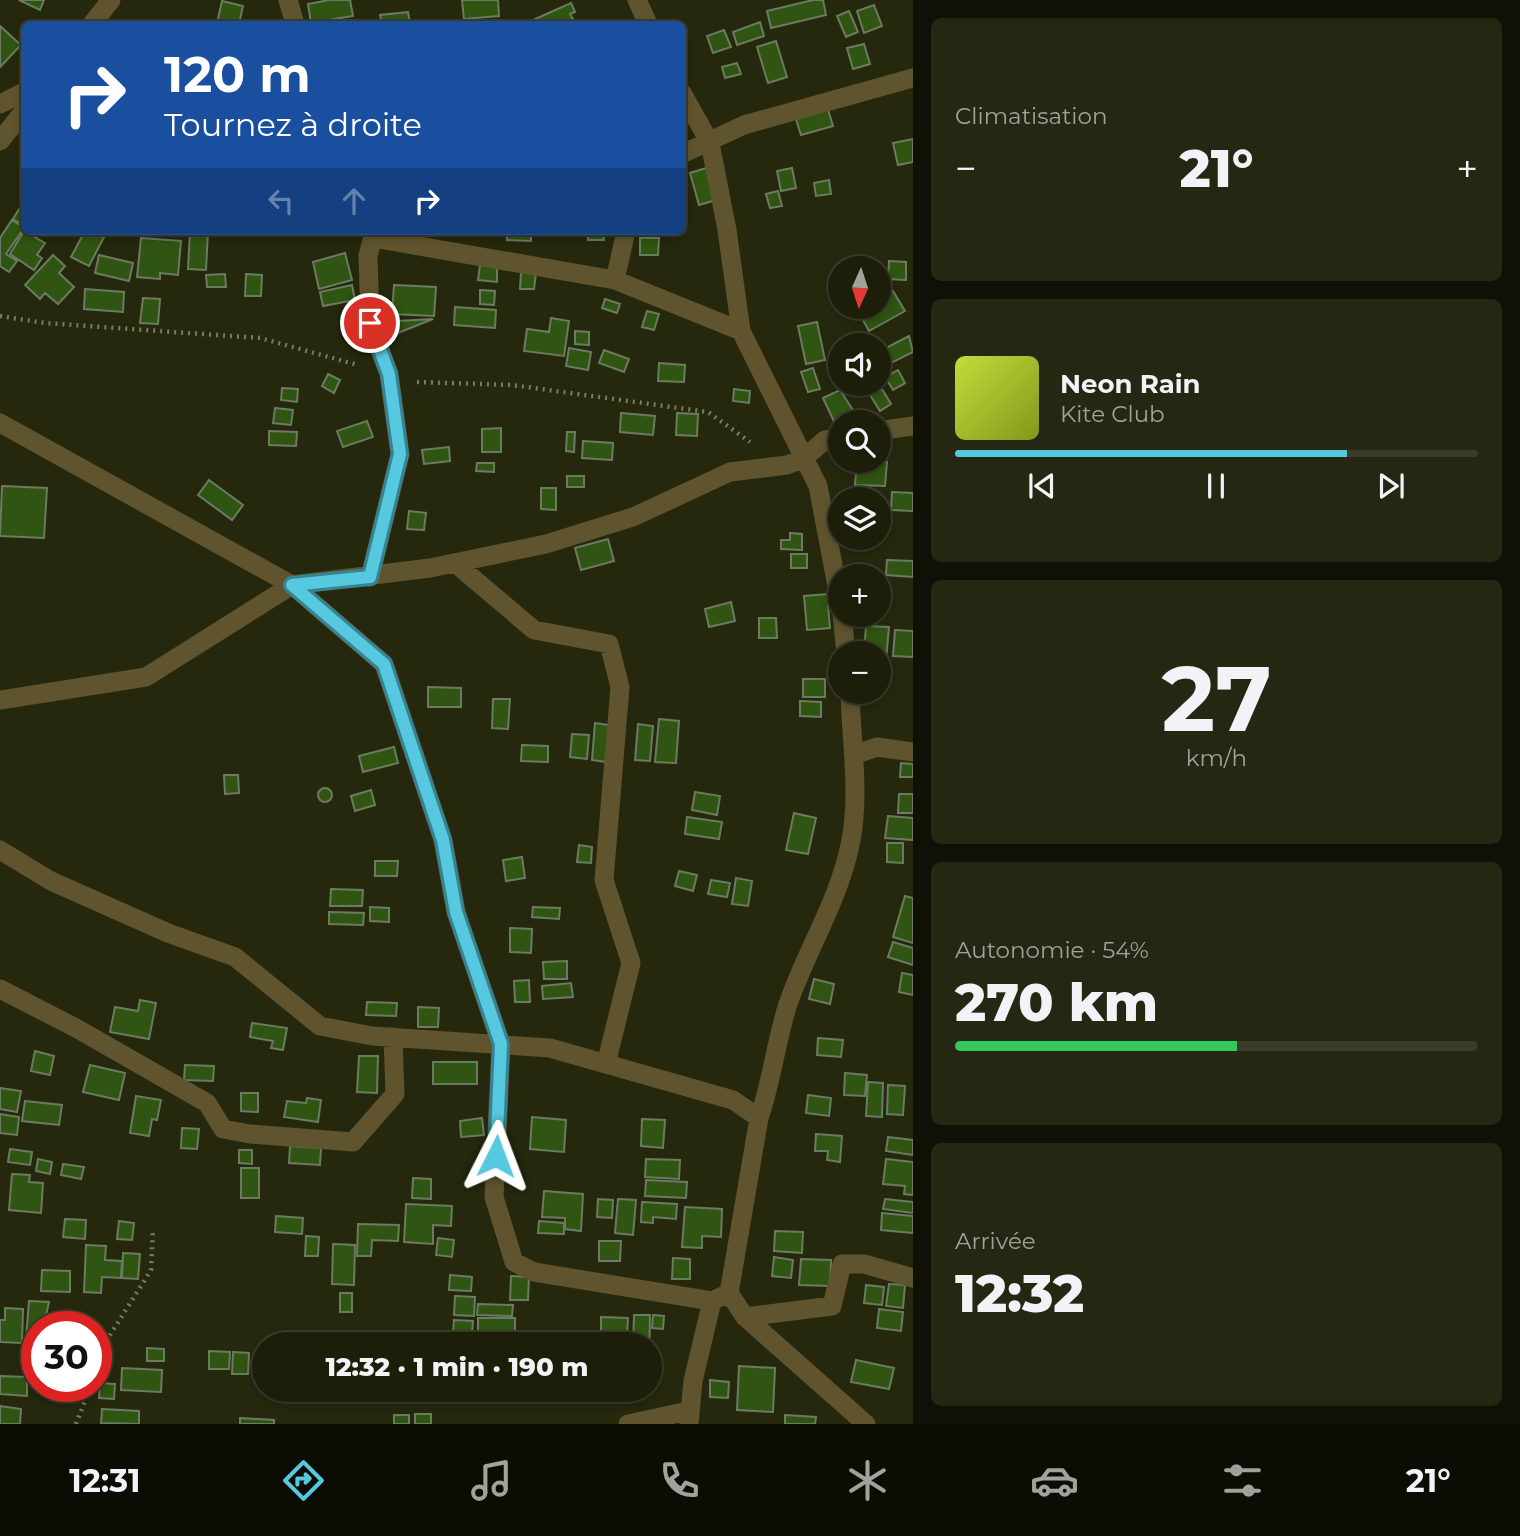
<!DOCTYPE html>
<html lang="fr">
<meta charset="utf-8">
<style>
:root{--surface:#1c1e0a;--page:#252713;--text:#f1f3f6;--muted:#a0a29c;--line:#3a3c2b;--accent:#56c9e0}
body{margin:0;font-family:Montserrat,sans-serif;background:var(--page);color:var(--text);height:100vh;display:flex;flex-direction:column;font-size:26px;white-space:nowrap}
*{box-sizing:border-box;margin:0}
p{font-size:23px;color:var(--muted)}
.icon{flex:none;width:38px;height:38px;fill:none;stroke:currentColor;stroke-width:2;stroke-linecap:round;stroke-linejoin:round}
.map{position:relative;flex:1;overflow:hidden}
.sheet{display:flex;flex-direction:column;gap:18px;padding:18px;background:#0f1006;width:607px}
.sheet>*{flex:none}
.top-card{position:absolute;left:21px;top:21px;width:665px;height:214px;border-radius:10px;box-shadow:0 4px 10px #0003,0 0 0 2px var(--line);background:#1a4fa0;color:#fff;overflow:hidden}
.needle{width:46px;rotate:183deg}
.fabs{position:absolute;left:828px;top:256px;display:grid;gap:14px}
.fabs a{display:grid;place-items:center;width:63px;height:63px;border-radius:50%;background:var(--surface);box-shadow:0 4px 10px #0003,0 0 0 2px var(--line);font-size:35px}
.speed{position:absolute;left:21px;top:1311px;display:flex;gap:14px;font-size:35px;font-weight:700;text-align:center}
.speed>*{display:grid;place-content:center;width:91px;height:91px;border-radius:50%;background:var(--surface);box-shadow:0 4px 10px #0003,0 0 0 2px var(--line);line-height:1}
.speed .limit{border:10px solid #d22;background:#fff;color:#111}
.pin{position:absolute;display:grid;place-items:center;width:60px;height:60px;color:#fff;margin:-30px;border:4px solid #fff;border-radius:50%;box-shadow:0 2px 7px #0007}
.me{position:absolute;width:77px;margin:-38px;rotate:3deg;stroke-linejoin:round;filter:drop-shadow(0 0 5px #0008)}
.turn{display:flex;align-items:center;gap:24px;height:147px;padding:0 28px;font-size:32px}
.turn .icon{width:91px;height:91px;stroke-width:2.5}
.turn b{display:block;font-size:49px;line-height:60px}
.lanes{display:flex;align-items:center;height:66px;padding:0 28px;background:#0003;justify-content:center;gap:35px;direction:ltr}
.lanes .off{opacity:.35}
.big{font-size:52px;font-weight:800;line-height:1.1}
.sheet .widget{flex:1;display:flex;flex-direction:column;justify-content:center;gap:10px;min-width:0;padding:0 24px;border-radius:10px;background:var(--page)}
.sheet .dial{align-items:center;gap:0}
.dial b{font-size:91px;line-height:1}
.song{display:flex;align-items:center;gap:21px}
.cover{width:84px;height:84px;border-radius:10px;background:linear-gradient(135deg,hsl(70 70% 55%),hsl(70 70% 35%))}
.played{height:7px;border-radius:4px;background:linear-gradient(90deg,var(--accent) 75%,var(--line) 75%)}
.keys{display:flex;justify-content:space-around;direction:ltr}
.heat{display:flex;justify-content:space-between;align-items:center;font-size:38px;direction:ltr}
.charge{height:10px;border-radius:5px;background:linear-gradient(90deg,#34c759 54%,var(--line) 0)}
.trip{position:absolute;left:252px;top:1332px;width:410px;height:70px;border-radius:35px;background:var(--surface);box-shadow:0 4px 10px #0003,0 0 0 2px var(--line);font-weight:800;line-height:70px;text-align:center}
.tab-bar{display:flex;height:112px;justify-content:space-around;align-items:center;background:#0b0c04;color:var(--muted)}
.tab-bar .icon{width:49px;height:49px}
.tab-bar .current{color:var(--accent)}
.tab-bar b{font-size:32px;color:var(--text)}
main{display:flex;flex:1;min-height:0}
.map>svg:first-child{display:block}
</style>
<main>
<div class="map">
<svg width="913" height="1424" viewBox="0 0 913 1424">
<rect width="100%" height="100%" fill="#25280d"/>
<!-- building -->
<path fill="#305411" stroke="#6b7b61" stroke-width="2" d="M19,0H44L40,10Z
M329,0H350L353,16L311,23L308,4Z
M462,0H498L499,16L464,19Z
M813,0H823L826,15L771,28L767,11Z
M222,1L243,6L239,24L217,23Z
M571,3L575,12L570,14L573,19L559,24H537L535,19Z
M874,5L882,26L864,33L857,11Z
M849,11L858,32L846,37L837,16Z
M408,12L410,24H382L380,15Z
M760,22L764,36L737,45L733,32Z
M0,26L21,45L0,67Z
M724,30L731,47L713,53L707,36Z
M776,41L787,77L768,83L757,47Z
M864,44L870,64L853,69L847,48Z
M737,63L741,74L725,78L722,67Z
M827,106L833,126L801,135L795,116Z
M913,139V162L898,165L893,143Z
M706,168L716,200L699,205L690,173Z
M792,168L796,188L781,191L777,171Z
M829,180L831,194L816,196L814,183Z
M778,191L782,206L770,208L766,194Z
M24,201V226L13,219Z
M12,220L24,228L6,254L17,261L9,272L0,266V238Z
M24,231L45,243L37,255L42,258L34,270L10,254Z
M85,231L104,237L89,266L71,257Z
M190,231H208L206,270L188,269Z
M507,231H531V241L507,240Z
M588,231H603L604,240H588Z
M141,238L181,241L178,275L160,273V279L137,277Z
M640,238H659L658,255H640Z
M345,253L352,280L319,289L313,262Z
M53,255L65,266L59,273L74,287L58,304L45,293L40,299L25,285Z
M99,255L133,263L129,281L95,273Z
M889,261L906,262V280L888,279Z
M480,265L497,267V282L478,280Z
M521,272L536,273L534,289H520Z
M225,274L226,287H207L206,275Z
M246,274L262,275L261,296H245Z
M352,285L355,300L323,306L320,292Z
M394,285L436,287L434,316L392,314Z
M85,289L124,292L123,312L84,309Z
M480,290L495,291L494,305L480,304Z
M893,291L905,311L869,331L858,311L866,306H878V299Z
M143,298L160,299L158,324L140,323Z
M605,299L620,304L617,313L602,308Z
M455,307L496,310L495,328L454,325Z
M647,311L659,314L654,330L642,327Z
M551,318L569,321L564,356L524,351L527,329L549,332Z
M433,319L398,333V321Z
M817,322L825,360L806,364L798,326Z
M575,331L589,332V345L575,344Z
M909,336L913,352L889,364L882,350Z
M569,348L591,352L588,370L566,366Z
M604,350L629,359L624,372L599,363Z
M840,353V380L829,358Z
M659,363L685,365L684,382L658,381Z
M813,368L820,389L808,392L801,372Z
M898,370L905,383L893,390L885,377Z
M328,374L340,380L334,393L322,386Z
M863,383L865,386L848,394L844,384Z
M282,388L298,389L297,402L281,400Z
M734,389L750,391L749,403L733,401Z
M882,389L891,404L880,411L870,395Z
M840,390L858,418L840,422L837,428L823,398Z
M275,408L293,410L291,425L273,423Z
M621,413L655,416L653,435L620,432Z
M677,413L698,414L697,436L676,435Z
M367,421L373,437L343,447L337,431Z
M501,428V452H482V429Z
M269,431L297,432L296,446L269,445Z
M567,432H575L574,452L566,451Z
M583,441L613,443L612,460L582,458Z
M449,447L450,461L424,464L422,450Z
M857,460L887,462L885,486L855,485Z
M477,463H494V472L476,471Z
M567,476H584V487H567Z
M209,480L243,505L232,520L198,495Z
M2,486L47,488L44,538L0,536Z
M541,488H556V510L541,509Z
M892,492L913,493V511L891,510Z
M409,511L426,513L424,530L407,529Z
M790,533L802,534V550L781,549V540H790Z
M608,539L614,561L581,570L575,548Z
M791,554H807V568H791Z
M887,560L913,561V577L886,575Z
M827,594L830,628L807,630L804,596Z
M731,602L735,621L709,627L705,609Z
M759,618H776L777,638H759Z
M866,626L889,627L886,660H878V653H864Z
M895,630L913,631V657L893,656Z
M803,679H825V697H803Z
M428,687L461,688V707H428Z
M493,699H510L508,729L492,728Z
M800,701L821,702V717L800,716Z
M659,719L679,721L676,763L655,762Z
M595,723L609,725L606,762L592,760Z
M638,724L653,726L650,761L635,760Z
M572,734L589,735L587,759L570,757Z
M522,745L548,746V762L521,761Z
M394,747L398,763L363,772L359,756Z
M901,763L913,764V777H900Z
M224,775H238L239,793L225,794Z
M318 795a7 7 0 1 1 14 0a7 7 0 1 1-14 0Z
M371,790L375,805L355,811L351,796Z
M695,792L720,796L717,815L692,810Z
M899,794H913V813H898Z
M794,813L816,818L808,854L786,850Z
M888,816L913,818V840L885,838Z
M687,817L722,822L719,839L685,834Z
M887,843H903V863L887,862Z
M579,845L592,847L591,863L577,862Z
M522,857L525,878L506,881L503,860Z
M375,861H398L397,876H375Z
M679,871L697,875L693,891L675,886Z
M736,878L752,881L748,906L732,904Z
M711,880L730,883L727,897L708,894Z
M331,889L363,890L362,906H330Z
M905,896L913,898V943L893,937Z
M370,907L389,908V922L370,921Z
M533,907L560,908L559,919L532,917Z
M329,912L364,913L363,925L329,924Z
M510,928L532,929L531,953L510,952Z
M893,942L913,948V965L888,957Z
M567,961V979H544L543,962Z
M902,973L913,975V995L899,992Z
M814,979L834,984L830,1004L809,999Z
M529,980L530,1002H515L514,981Z
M571,983L573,997L543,999L542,986Z
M140,1000L156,1003L149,1039L110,1032L115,1007L138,1011Z
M367,1002L397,1003L396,1016L366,1015Z
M418,1007L439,1008L438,1027H418Z
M252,1023L287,1028L283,1050L271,1048L273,1041L250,1037Z
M818,1038L843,1040L841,1057L817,1055Z
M35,1051L54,1056L50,1075L31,1071Z
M359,1056H378L377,1093L357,1092Z
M433,1062H477V1084H433Z
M90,1065L125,1073L119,1100L83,1092Z
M185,1065L214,1066L213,1081L184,1080Z
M845,1073L867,1075L865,1096L844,1095Z
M868,1082L883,1083L882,1117L866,1116Z
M888,1085L905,1086L903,1115L887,1114Z
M0,1088L21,1091L17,1112L0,1109Z
M241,1093H258V1112L241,1111Z
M808,1095L831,1098L829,1116L806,1113Z
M136,1096L161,1100L157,1120L152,1119L149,1136L130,1133Z
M307,1098L321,1100L318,1122L284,1117L287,1101L306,1103Z
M25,1101L62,1105L59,1125L22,1121Z
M0,1114L19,1117L17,1135L0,1133Z
M532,1117L566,1120L564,1152L530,1149Z
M482,1118L484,1135L461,1137L460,1121Z
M642,1119L665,1120L663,1148L641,1146Z
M182,1128L199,1129L197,1149L181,1148Z
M816,1134L842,1136L840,1162L827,1160L828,1151H815Z
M888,1137L913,1140V1155L886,1151Z
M290,1146L321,1148L320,1165L289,1163Z
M10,1149L32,1152L30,1165L8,1162Z
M239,1150H252V1164L239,1163Z
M38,1159L52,1162L50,1174L36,1171Z
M646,1159L680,1160L679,1179L645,1177Z
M886,1159L913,1162V1195L904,1194L905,1186L883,1184Z
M63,1164L84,1167L81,1179L61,1175Z
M241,1168H259V1198H241Z
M12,1174L30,1175L29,1182L43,1183L41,1213L9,1210Z
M413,1178L431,1179V1199L412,1198Z
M646,1180L687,1182L686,1198L645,1196Z
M544,1191L583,1194L581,1231L565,1229V1218L542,1217Z
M598,1199L613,1200L612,1218L597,1217Z
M618,1199L636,1200L633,1235L615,1233Z
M885,1199L913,1202V1213L883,1209Z
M642,1202L677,1204L676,1219L653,1217V1223L641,1222Z
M406,1204L452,1206L451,1226L433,1225V1244L404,1242Z
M685,1207L722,1209L721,1237L702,1236V1248L682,1247Z
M882,1213L913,1216V1233L881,1230Z
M276,1216L303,1218L302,1234L275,1232Z
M65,1219L86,1220L85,1239L63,1237Z
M119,1221L134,1223L132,1240L117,1239Z
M539,1221L564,1223V1234L538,1233Z
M358,1224L399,1225L398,1241L372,1240L371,1256H357Z
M775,1231L803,1232L802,1253L774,1251Z
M306,1236L319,1237L318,1256H305Z
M438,1238L454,1240L452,1257L436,1255Z
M599,1241H621L620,1261H599Z
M333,1244L355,1245L354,1285L332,1284Z
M86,1245L106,1246L105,1260L122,1261L121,1278L102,1277L101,1293L84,1292Z
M123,1253L140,1254L138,1279L122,1278Z
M774,1257L793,1260L791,1278L772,1276Z
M673,1258L690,1259V1279H672Z
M801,1259L831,1260L830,1286L799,1285Z
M42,1270L70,1271V1292L41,1291Z
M450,1275L472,1277L471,1291L449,1290Z
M511,1276L529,1277L528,1300H510Z
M889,1284L905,1285L903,1308L886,1306Z
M866,1285L884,1287L882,1305L864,1303Z
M340,1293H352V1312H340Z
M455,1296L475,1297L474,1316L454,1315Z
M29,1301L49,1302L44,1325L50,1326H37V1338H26Z
M478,1304L513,1305L512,1316L477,1315Z
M5,1308L23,1309L22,1343L0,1342V1320H5Z
M879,1309L903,1312L901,1331L877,1328Z
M634,1315H650L649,1362V1344H633Z
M653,1315L664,1316L663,1329L652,1328Z
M601,1317L628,1318L627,1335L601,1334Z
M478,1318H515V1337H478Z
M454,1320L473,1321L472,1333L453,1332Z
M363,1332L392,1333V1344H362Z
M393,1332L427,1334L426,1344H392Z
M299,1335L331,1337V1344H298Z
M147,1348L164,1349V1361H147Z
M209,1351L230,1352L229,1369H209Z
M233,1352L249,1353L248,1374H232Z
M856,1360L894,1368L889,1389L851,1382Z
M739,1366L775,1368L773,1412L737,1410Z
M122,1368L162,1370L161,1392L121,1390Z
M0,1376L27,1377V1396L0,1394Z
M710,1380L729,1382L728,1398L710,1397Z
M100,1383L115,1384L114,1399L99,1398Z
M57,1386H83V1394L56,1392Z
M0,1406L21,1409L20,1424H0Z
M102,1409L139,1411V1424L101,1423Z
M415,1414H431V1424H415Z
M394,1415H409V1424H394Z
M785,1415L816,1417L815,1424H785Z
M240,1418L274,1420V1424H240Z"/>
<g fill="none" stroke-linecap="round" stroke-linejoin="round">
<!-- path -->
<path stroke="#787b65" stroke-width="4.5" stroke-dasharray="2 5" stroke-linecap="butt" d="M0,316L45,323L260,338L358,365
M417,382L512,385L708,412L750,442
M96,1367L100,1351L151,1270L153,1229
M76,1424L91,1386"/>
<!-- minor -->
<path stroke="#5f542e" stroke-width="19" d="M288,0L295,24
M637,0L648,24
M682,93L710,143L727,230L741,331L818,486L840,602
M0,104L24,92
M682,154L744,125L913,78
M615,280L626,231
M0,423L292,585L384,664L443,840L456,912L501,1044L494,1197L514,1262L534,1272L712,1301
M878,431L913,426
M455,563L534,630L609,644L620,687L604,880L631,963L606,1064
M370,577L400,454L389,374L370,323L368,255L373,238L615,280L741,331
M842,614L846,653
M0,700L146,677L292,585L430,568L546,544L633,517L730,472L787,465L804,458L825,440L840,438
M854,755L877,747L913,752
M0,850L51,881L168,933L235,957L320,1026L372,1036L550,1048L733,1100L759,1118
M0,989L76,1028L207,1103L223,1129L250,1134L353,1142L395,1094L393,1037
M729,1293L745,1317L866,1424
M745,1317L832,1306L842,1264H864L913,1278
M628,1424L688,1411
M689,1424L693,1381L712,1301L729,1293L759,1118C772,1081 776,1041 788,1004C807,949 840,899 851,840C860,792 851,740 850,691"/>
<!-- tertiary -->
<path stroke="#5f542e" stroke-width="19" d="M92,24L111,0
M0,141L24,111"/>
</g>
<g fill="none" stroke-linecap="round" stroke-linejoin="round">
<!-- route casing -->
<g stroke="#388392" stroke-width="18">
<path id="route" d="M370,323L389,374L400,454L370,577L292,585L384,664L443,840L456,912L501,1044L496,1156"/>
</g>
<!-- route -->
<use href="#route" stroke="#56c9e0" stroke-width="12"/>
</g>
</svg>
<div class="fabs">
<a><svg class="needle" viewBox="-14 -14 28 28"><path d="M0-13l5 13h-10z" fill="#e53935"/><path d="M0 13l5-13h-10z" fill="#a0a29c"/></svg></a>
<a><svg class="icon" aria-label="sound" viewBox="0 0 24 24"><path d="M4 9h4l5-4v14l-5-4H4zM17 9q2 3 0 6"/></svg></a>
<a><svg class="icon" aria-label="search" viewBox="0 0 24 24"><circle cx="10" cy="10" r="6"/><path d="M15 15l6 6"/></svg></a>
<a><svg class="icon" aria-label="layers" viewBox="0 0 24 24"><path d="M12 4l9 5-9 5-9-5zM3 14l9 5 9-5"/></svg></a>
<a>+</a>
<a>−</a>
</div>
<div class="speed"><div class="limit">30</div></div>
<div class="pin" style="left:370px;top:323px;background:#d93025"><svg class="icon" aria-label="arrive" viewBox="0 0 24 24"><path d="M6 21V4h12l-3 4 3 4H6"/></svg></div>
<svg class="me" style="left:496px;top:1156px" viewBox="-20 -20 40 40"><path d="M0-17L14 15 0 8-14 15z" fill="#56c9e0" stroke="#fff" stroke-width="4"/></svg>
<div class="trip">12:32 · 1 min · 190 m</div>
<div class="top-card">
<div class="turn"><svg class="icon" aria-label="right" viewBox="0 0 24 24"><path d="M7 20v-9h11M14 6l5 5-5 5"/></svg><div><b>120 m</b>Tournez à droite</div></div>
<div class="lanes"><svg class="icon off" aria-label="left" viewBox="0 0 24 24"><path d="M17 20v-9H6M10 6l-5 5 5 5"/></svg><svg class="icon off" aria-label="ahead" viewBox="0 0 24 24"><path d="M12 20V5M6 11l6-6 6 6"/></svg><svg class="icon" aria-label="right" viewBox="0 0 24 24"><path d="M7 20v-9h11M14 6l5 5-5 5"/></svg></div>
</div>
</div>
<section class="sheet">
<div class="widget"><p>Climatisation</p>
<div class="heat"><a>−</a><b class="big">21°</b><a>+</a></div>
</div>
<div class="widget">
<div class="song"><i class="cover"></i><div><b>Neon Rain</b><p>Kite Club</p></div></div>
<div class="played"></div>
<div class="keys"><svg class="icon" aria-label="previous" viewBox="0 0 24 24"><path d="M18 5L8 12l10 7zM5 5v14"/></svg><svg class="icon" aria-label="pause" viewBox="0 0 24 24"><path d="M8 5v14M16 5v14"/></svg><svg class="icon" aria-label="next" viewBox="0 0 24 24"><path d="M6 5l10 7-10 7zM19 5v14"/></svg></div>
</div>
<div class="widget dial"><b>27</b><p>km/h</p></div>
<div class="widget"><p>Autonomie · 54%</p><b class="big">270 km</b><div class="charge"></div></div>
<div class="widget"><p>Arrivée</p><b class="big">12:32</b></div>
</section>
</main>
<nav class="tab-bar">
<b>12:31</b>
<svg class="icon current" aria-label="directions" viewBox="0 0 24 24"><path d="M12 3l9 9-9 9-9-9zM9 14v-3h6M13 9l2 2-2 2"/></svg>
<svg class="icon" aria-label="music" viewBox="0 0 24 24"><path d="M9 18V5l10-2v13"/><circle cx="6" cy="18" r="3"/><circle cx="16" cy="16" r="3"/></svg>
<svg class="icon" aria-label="phone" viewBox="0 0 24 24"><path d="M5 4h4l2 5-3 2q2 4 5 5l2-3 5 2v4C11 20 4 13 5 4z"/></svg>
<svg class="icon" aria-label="climate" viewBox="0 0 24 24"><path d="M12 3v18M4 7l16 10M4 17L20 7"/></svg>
<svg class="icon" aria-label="car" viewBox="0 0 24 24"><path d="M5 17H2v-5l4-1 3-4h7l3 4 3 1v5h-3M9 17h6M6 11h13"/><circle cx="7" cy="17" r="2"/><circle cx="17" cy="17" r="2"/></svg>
<svg class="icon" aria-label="filters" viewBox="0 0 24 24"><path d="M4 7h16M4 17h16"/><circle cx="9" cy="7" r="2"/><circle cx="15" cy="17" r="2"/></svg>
<b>21°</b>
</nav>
